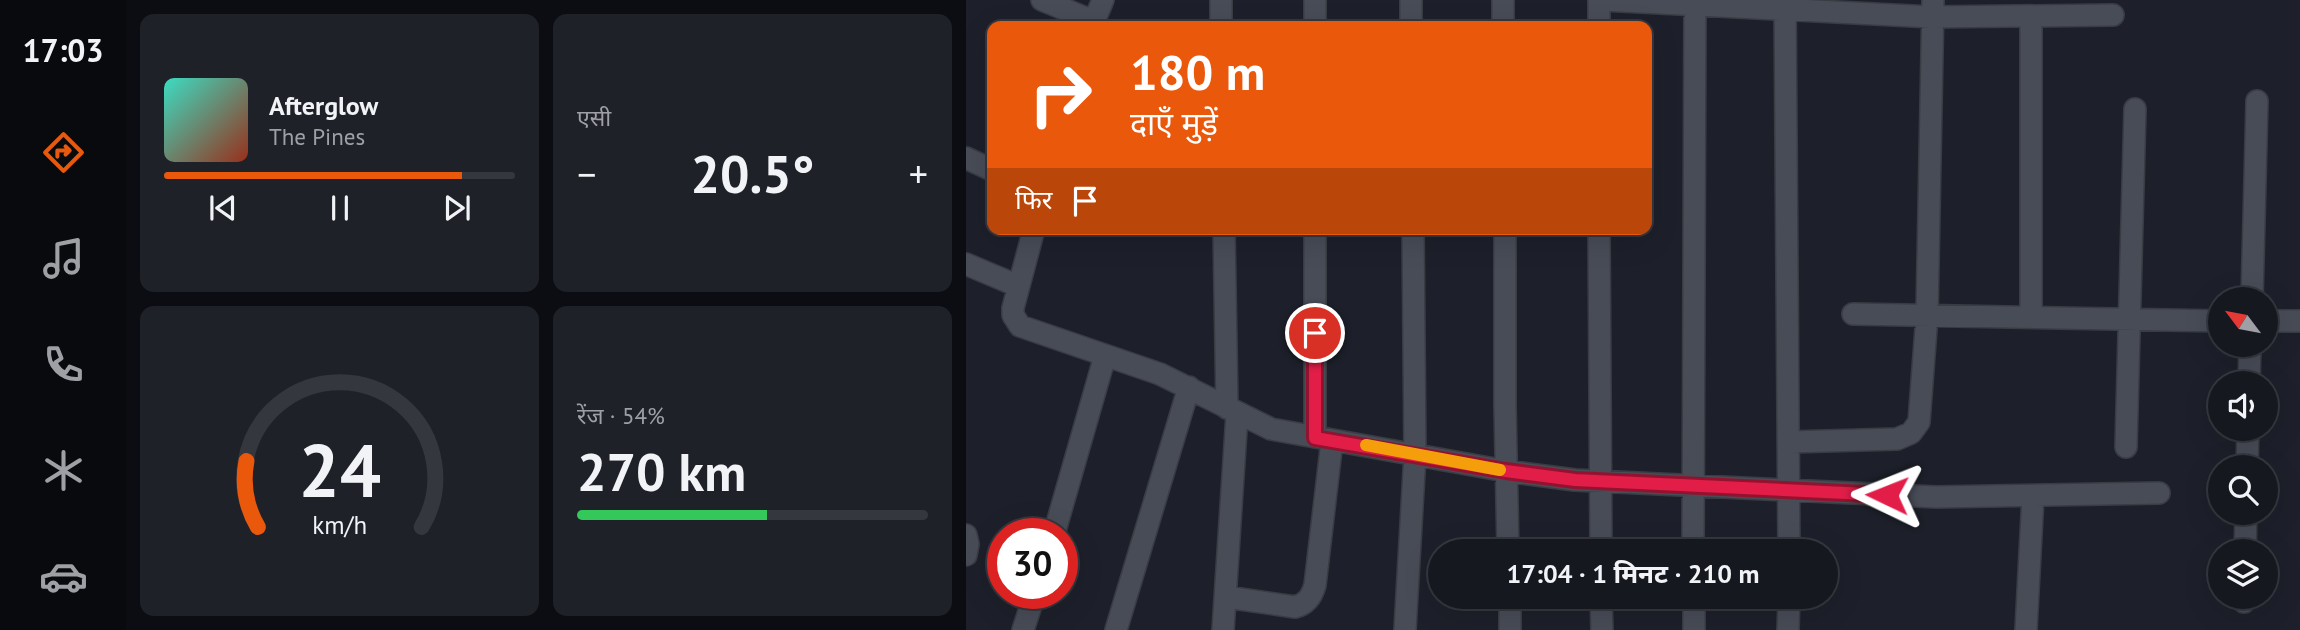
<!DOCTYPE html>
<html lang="hi">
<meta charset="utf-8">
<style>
:root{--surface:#161820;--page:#1f2129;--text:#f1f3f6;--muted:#9ea0a5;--line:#35373e;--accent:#ea580c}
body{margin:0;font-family:"PT Sans","Noto Sans Devanagari",sans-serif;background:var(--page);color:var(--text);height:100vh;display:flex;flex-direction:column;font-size:26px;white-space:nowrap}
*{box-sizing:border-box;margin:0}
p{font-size:23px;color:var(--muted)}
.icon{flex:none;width:38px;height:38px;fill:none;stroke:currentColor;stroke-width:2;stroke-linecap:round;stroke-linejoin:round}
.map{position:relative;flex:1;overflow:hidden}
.sheet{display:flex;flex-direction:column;gap:14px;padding:14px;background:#0c0d12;width:840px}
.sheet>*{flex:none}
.banner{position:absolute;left:21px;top:21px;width:665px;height:214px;border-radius:14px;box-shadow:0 7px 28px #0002,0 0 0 2px var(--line);background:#ea580c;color:#fff;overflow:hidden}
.needle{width:46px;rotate:302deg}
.fabs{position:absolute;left:1242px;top:287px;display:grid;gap:14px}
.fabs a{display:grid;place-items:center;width:70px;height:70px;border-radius:50%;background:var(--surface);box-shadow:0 7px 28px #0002,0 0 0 2px var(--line);font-size:35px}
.speed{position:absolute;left:21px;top:518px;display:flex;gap:14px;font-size:35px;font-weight:700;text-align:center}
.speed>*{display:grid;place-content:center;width:91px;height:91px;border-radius:50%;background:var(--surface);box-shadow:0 7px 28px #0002,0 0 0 2px var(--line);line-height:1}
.speed .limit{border:10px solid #d22;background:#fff;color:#111}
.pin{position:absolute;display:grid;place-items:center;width:60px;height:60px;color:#fff;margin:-30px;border:4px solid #fff;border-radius:50%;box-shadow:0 2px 7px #0007}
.me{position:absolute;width:77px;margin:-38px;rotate:272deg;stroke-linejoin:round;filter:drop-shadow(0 0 5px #0008)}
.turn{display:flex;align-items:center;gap:24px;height:147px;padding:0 28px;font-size:32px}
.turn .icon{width:91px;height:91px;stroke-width:2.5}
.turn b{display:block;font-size:49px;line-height:60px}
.then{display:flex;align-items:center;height:66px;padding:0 28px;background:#0003;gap:14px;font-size:26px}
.big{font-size:52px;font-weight:700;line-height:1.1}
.sheet .card{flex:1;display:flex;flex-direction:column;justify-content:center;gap:10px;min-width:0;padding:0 24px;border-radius:14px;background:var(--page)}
.sheet .dial{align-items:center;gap:0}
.dial svg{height:182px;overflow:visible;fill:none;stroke:var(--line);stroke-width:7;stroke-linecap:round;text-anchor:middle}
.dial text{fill:var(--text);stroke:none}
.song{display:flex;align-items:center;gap:21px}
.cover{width:84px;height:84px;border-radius:10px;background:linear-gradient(135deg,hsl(170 70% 55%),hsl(10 70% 35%))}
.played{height:7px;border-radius:4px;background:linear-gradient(90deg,var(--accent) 85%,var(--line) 85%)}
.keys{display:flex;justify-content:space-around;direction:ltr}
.heat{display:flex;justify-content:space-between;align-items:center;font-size:38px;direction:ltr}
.charge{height:10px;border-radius:5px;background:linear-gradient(90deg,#34c759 54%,var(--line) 0)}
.sheet .tiles{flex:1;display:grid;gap:14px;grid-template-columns:repeat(2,1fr)}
.trip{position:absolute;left:462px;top:539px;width:410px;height:70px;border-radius:35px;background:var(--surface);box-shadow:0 7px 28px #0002,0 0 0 2px var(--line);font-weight:700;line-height:70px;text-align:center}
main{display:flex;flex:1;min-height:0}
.tab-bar{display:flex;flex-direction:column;width:126px;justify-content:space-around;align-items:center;background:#090a0d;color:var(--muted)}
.tab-bar .icon{width:49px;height:49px}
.tab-bar .active{color:var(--accent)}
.tab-bar b{font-size:32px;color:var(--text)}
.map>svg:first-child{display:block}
</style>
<main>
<nav class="tab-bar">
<b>17:03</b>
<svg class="icon active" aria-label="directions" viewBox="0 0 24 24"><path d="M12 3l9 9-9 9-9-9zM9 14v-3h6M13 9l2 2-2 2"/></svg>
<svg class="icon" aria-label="music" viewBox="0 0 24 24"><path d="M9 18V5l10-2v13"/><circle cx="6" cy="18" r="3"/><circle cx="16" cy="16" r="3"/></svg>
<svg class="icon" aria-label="phone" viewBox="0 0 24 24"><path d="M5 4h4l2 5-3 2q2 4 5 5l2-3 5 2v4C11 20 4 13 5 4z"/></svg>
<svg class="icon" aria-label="climate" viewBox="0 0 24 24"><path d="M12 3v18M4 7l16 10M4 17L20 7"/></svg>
<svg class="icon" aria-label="car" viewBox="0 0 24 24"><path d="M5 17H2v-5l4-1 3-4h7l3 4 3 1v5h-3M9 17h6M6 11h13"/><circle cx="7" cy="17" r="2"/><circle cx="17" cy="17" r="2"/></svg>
</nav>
<section class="sheet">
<div class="tiles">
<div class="card">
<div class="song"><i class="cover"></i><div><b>Afterglow</b><p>The Pines</p></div></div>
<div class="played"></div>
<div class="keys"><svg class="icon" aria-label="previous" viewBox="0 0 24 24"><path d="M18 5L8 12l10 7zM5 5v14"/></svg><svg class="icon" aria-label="pause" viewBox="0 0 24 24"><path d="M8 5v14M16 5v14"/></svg><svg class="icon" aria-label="next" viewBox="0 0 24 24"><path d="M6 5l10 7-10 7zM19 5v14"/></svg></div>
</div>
<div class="card"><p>एसी</p>
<div class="heat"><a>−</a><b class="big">20.5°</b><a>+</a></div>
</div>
<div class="card dial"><svg viewBox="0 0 100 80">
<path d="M14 69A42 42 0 1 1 86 69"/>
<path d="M14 69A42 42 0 0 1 9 40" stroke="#ea580c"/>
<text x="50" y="56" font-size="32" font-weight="700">24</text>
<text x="50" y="72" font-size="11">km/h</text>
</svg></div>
<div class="card"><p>रेंज · 54%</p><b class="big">270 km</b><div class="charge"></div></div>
</div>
</section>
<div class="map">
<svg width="1334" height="630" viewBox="0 0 1334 630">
<rect width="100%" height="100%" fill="#1d202a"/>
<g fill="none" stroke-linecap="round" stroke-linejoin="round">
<!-- minor casing -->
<g stroke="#393c43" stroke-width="24">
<path id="minor" d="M76,0L127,21
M255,0V26
M349,0V26
M445,0V26
M537,0V26
M633,0V26
M636,0L966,17L1147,15
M819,0L823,551
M1065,16V317
M126,26L137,0
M0,158L26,170
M68,229L47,308V315L54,326L194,374L305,429L540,471L609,480L970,497L1193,493
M258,229L261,408
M349,229V437
M539,229V406L542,551
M633,229L635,551
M0,264L52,286
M1286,299L1291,101
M887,314L1255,321
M1300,321H1334
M1283,383L1284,345
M824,442L931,439L945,433L953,422L961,315L967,0
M1160,447L1169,109
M1281,467L1282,429
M88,534L139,356
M0,535L2,544L0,555
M727,551L729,0
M1279,551L1280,513
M260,597L329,607C341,604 346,596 349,585L366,441
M544,597V630
M635,597L636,630
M728,597V630
M1278,602V597
M57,630L69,593
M150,630L223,387
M257,630L271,414
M439,630L449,454L447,229
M822,630L823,597
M1060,630L1067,496"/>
</g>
<!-- minor -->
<use href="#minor" stroke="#484c57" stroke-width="21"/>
</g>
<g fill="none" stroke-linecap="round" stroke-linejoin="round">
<!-- route casing -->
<g stroke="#92132f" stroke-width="18">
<path id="route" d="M349,333V438L540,471L609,480L921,495"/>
</g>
<!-- route -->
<use href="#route" stroke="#e11d48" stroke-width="12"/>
<!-- slow -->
<path stroke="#f59e0b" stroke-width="12" d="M400,445L534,470"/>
</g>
</svg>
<div class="fabs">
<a><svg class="needle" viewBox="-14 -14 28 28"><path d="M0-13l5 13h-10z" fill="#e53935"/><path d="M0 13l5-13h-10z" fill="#9ea0a5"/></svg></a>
<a><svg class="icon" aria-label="sound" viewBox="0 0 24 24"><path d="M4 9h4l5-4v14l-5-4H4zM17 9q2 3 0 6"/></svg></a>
<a><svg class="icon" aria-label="search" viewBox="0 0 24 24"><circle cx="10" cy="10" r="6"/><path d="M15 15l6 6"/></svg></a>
<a><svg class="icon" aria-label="layers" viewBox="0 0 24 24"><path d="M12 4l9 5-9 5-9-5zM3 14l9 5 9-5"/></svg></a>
</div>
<div class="speed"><div class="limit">30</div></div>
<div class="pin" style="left:349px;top:333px;background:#d93025"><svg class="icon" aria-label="arrive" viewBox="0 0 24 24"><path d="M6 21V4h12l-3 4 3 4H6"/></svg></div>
<svg class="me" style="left:921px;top:495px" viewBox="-20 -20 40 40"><path d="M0-17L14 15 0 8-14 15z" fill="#e11d48" stroke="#fff" stroke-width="4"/></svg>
<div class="trip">17:04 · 1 मिनट · 210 m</div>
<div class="banner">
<div class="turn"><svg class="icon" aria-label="right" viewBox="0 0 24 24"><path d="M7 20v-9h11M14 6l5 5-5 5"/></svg><div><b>180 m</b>दाएँ मुड़ें</div></div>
<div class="then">फिर<svg class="icon" aria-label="arrive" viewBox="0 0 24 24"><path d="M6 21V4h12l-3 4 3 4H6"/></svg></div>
</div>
</div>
</main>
